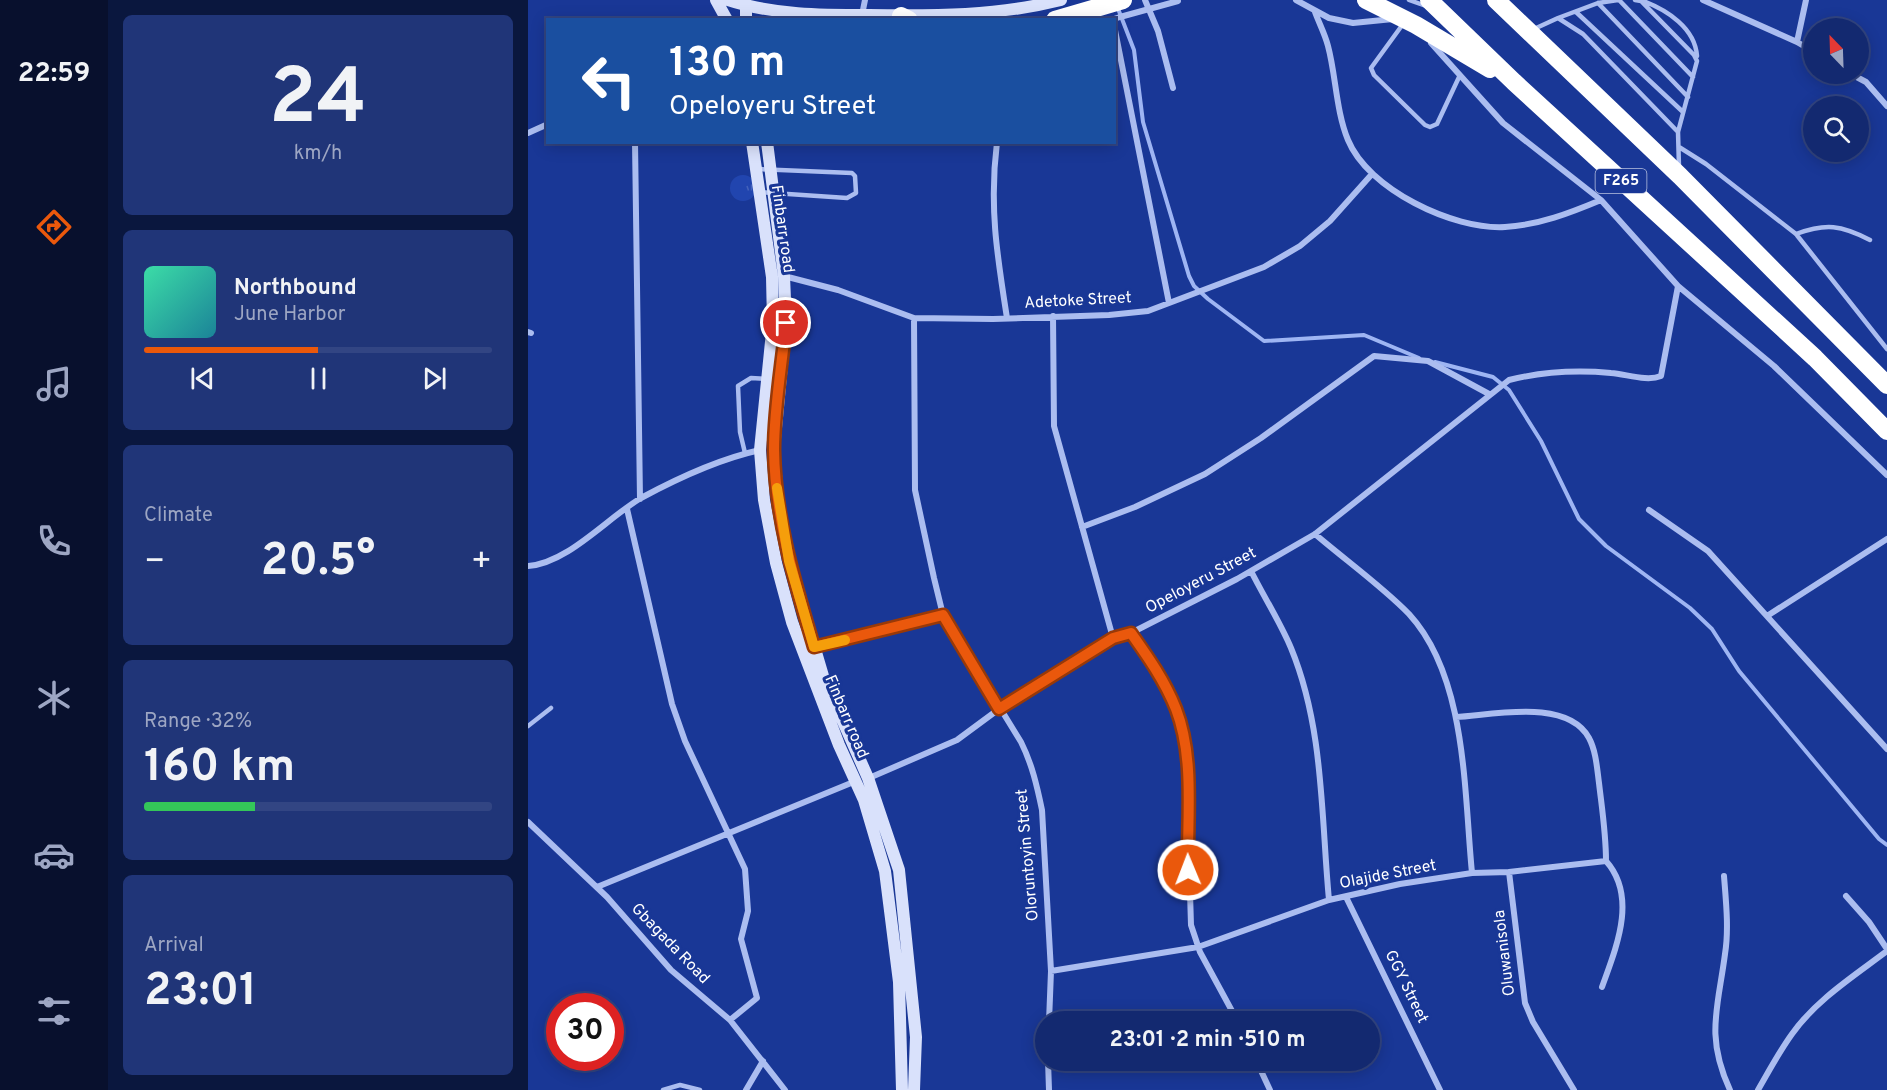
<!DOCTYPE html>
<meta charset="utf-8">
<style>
:root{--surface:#132970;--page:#203578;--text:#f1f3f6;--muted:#9da6c3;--line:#324583;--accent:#ea580c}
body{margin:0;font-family:Overpass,sans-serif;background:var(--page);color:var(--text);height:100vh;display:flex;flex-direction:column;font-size:22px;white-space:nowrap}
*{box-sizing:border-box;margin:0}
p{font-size:20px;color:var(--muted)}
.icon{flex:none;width:33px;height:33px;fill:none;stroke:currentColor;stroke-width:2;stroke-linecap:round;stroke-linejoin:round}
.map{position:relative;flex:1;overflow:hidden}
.drawer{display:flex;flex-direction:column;gap:15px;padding:15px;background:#0a173e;width:420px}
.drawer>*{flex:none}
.guide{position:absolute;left:18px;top:18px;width:570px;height:126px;border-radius:0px;box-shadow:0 3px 15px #0003,0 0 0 2px var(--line);background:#1a4fa0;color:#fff;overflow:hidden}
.needle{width:39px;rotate:337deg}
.buttons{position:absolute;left:1275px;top:18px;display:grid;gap:12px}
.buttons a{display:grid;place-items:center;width:66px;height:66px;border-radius:50%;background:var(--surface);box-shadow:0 3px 15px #0003,0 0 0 2px var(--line);font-size:30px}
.speed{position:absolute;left:18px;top:993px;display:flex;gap:12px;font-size:30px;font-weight:700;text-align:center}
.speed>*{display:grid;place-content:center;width:78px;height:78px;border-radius:50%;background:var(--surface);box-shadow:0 3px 15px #0003,0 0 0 2px var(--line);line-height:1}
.speed .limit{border:9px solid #d22;background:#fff;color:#111}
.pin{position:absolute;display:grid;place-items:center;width:51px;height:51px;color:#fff;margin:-26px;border:3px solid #fff;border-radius:50%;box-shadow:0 2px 6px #0007}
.me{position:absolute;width:66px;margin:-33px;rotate:359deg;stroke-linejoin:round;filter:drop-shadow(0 0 4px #0008)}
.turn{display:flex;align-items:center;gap:21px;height:126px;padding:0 24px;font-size:27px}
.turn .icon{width:78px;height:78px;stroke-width:2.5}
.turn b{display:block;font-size:42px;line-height:51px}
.big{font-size:45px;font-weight:700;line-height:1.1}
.drawer .tile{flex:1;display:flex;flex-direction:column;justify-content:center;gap:9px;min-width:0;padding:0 21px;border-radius:9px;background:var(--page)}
.drawer .dial{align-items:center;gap:0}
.dial b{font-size:78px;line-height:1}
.song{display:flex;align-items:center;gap:18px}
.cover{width:72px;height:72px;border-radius:9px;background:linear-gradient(135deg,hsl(160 70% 55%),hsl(190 70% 35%))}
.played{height:6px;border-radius:3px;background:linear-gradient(90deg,var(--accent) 50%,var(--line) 50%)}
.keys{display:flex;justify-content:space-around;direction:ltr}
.heat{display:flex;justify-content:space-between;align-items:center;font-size:33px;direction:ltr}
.charge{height:9px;border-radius:4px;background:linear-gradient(90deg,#34c759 32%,var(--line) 0)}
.trip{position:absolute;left:507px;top:1011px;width:345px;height:60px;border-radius:30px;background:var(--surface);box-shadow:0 3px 15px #0003,0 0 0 2px var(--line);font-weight:700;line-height:60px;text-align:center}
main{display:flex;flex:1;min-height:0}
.menu{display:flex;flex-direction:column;width:108px;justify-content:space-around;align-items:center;background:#08102d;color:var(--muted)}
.menu .icon{width:42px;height:42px}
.menu .active{color:var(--accent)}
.menu b{font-size:27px;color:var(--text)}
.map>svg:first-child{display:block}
</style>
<main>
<nav class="menu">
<b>22:59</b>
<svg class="icon active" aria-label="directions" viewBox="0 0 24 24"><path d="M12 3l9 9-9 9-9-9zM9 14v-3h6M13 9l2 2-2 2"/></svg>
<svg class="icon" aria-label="music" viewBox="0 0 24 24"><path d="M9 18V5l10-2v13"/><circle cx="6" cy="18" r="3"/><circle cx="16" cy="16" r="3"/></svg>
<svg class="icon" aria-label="phone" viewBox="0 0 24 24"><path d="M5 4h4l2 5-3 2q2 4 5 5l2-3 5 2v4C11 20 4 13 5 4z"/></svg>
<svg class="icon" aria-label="climate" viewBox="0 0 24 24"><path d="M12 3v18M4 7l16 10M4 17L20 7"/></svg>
<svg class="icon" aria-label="car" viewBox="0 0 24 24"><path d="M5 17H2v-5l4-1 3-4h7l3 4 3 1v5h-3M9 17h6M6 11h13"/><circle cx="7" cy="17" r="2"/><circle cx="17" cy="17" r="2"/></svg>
<svg class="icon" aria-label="filters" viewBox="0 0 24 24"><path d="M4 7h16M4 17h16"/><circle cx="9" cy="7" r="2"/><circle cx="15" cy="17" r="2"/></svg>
</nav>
<section class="drawer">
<div class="tile dial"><b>24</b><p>km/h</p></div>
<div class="tile">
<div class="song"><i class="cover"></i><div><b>Northbound</b><p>June Harbor</p></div></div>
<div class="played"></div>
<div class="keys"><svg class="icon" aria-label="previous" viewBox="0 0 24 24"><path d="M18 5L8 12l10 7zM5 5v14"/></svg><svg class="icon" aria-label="pause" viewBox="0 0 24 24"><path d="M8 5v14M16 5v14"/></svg><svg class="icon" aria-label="next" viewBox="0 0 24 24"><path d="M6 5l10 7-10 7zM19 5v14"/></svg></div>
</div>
<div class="tile"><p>Climate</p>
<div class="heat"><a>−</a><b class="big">20.5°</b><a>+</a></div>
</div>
<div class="tile"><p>Range · 32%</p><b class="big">160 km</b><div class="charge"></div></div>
<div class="tile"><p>Arrival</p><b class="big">23:01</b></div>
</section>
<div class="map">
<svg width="1359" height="1090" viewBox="0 0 1359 1090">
<defs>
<pattern id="grass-tufts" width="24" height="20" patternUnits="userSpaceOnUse" patternTransform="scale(1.5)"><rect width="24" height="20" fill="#2145af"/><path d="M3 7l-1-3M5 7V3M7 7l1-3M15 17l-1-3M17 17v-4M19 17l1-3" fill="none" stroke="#4261bb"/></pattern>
</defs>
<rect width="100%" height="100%" fill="#193796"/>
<!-- grass -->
<path fill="url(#grass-tufts)" d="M202 188a13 13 0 1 1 26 0a13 13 0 1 1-26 0Z"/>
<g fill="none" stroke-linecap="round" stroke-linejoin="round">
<!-- stream -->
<path stroke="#9eb5f3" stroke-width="4" d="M589,6L606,50L615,122L661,276L666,286L680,299L736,341L836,335L891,358
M907,362L965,377L981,390L1013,441L1051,519L1078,546L1162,608L1184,629L1211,671L1351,839L1359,845"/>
<!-- lane -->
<path stroke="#abbdf0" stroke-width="4.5" d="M881,0L898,6
M1091,0L1165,77
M1107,0L1113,1L1166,55L1169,61L1150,132L1151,167
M1115,1C1139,10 1167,28 1169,56
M1070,3L1160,97
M1048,12L1155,112
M1030,18L1070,3L1090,0
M875,24L843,68L846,75L897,125L902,127L909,124L932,75
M1006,29L1030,18L1055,34L1150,132
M1151,147L1178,164L1268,234L1359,349
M230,169L324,173L327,176L328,193L319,198L232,192
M1268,234C1298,223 1313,225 1342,240
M217,453L212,432L210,386L223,378L238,379
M0,726L23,708
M135,1090L152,1085L172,1090"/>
<!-- street -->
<path stroke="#abbdf0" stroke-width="6" d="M617,0L630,31L645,88
M768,0L801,18L825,23L865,19
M1175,0L1269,42L1286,52
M787,12C791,23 797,34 800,46C808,76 808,111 820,140C840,189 925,230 977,227C1011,225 1042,213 1073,200
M334,15L337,0
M583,20L592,17
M586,25L641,303
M1269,42L1278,0
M903,43L975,123L1073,200L1150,286L1246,366L1359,475
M1323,74L1338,82L1359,106
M0,133L20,124
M107,142L112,499
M469,142C461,206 469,255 479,318
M256,276L310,290L386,318L465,319L581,315L620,311L736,267L772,246L802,221L844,174
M525,316L526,426L585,638
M386,318L387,490L406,578L415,615L493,742C504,764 509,786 514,810L523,971L521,1022
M0,332L3,333
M99,509L144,704L157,741L217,869L220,911L213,939L229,998L202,1020
M1121,510L1180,551L1359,749
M554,527L607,507L677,474L733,438L846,356L900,361L961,394
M787,534C816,559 855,587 881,614C939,677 936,792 944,873
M0,566C40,563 79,518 113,498C150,478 191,459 232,450
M723,571C736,597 752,622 763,648C796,728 793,816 801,900
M1239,616L1359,539
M603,633L635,680L649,711L658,761L663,925L672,952L710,1022
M286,647L415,615
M928,717C965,715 1039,698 1061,738C1068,751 1069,768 1071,783C1074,809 1078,834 1078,861
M341,778L429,740L471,709L585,638L603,633L709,579L787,534L981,380C1013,372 1050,370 1083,373C1098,374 1119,382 1133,376L1150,286
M0,822L79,897L143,970L202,1020L257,1090
M981,872L997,1003L1005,1022L1046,1090
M1196,876C1198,902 1201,929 1197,954C1190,1008 1177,1036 1202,1090
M69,887L328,781
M1318,896L1341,922L1359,949
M818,897L912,1090
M523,971L670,947L801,900L872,884L944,873L981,872L1078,861C1110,897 1088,948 1074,987
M520,1060L521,1090
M728,1060L742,1090
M218,1090L235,1061
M1230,1090C1241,1071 1251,1052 1264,1034C1288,1000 1326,976 1359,951"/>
<!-- secondary -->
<path stroke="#d9e1fb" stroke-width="12" d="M188,0L199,20
M200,0C246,15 293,15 341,15C406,16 470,16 533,0
M218,20V6
M224,142L244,277L245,322L232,450L236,500L248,563L264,622L311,745L336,800L357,871L371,982L374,1090
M239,142L256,276L258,323L246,449L250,500L261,561L295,676L340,778L371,870L388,1037L386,1090"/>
<!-- highway -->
<path stroke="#fff" stroke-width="18" d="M838,0L888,25L962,69
M901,0L986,82L1287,358L1359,431
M968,0L1152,176L1359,385
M373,16L381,20
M527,20L595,0"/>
<!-- street-bridge -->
<path stroke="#abbdf0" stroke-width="6" d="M592,17L650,1"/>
</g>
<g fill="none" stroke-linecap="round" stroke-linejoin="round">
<!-- route casing -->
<g stroke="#983908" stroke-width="15">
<path id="route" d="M258,323C254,365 246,408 246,450C247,518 267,583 286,647L415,615L471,709L585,638L603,633C620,657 637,681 648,709C667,758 659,819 660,870"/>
</g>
<!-- route -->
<use href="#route" stroke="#ea580c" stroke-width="10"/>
<!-- slow -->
<path stroke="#f59e0b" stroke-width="10" d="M249,488L261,561L286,647L317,640"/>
</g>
<g text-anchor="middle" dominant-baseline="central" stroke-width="6" stroke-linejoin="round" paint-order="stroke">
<!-- shield labels -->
<rect fill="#193796" stroke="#bac3e0" stroke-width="1.5" x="1067.5" y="169" width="51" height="24" rx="4.5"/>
<g font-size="15" font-weight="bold" fill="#fff">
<text x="1093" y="181">F265</text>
</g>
<!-- street labels -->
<g font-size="16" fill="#fff" stroke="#193796">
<text transform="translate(254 229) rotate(82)">Finbarr road</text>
<text transform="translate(550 301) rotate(-3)">Adetoke Street</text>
<text transform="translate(673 581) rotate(-28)">Opeloyeru Street</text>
<text transform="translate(318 717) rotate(67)">Finbarr road</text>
<text transform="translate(500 855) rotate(-95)">Oloruntoyin Street</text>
<text transform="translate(860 875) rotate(-11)">Olajide Street</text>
<text transform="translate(142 944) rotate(46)">Gbagada Road</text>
<text transform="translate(977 953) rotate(-97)">Oluwanisola</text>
<text transform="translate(878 987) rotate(64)">GGY Street</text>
</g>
</g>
</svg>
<div class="buttons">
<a><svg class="needle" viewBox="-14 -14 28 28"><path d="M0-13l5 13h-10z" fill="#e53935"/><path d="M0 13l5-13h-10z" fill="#9da6c3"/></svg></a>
<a><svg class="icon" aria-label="search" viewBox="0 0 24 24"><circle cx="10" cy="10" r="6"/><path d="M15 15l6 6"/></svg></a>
</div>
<div class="speed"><div class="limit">30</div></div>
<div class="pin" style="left:258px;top:323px;background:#d93025"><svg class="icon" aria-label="arrive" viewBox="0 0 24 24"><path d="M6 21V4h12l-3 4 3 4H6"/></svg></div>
<svg class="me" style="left:660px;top:870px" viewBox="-20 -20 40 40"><circle r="17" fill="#ea580c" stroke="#fff" stroke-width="3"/><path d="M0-11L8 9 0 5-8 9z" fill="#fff"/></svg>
<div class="trip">23:01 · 2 min · 510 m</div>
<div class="guide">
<div class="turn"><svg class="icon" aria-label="left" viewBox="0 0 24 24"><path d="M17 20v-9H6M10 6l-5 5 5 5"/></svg><div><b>130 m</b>Opeloyeru Street</div></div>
</div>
</div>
</main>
